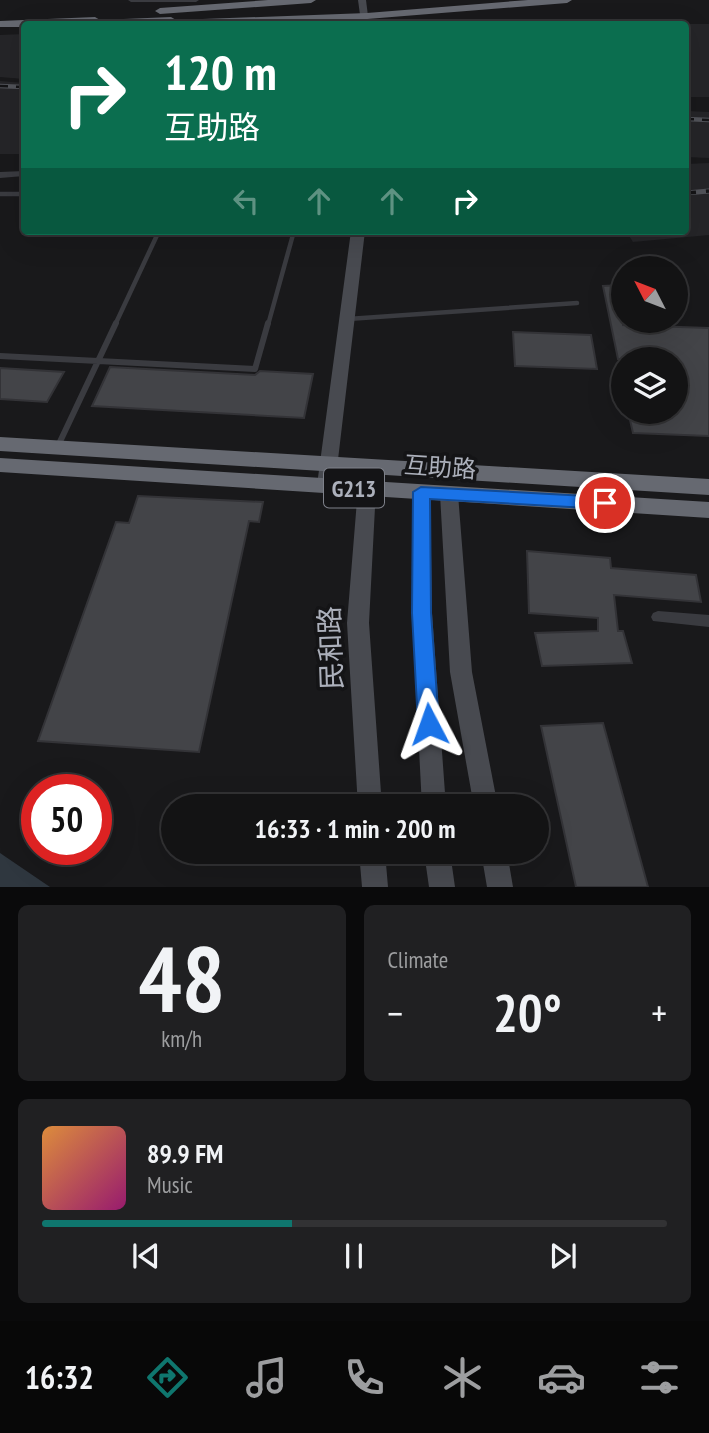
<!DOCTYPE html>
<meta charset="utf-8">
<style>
:root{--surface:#131314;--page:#202022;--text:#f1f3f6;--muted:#9d9ea0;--line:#323234;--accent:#0f766e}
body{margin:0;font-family:"PT Sans Narrow","Noto Sans SC",sans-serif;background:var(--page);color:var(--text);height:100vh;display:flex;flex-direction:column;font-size:26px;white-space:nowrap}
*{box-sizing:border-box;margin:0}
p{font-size:23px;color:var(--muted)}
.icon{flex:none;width:38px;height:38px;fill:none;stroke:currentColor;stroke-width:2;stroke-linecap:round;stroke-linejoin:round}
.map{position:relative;height:887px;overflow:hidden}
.drawer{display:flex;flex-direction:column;gap:18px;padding:18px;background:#0a0a0b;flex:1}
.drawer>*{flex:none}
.guide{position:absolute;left:21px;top:21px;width:668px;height:214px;border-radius:7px;box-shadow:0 7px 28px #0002,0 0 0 2px var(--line);background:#0b6e4f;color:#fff;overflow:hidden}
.needle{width:46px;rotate:312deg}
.tools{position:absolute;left:611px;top:256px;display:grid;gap:14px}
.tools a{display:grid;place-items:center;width:77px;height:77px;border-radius:50%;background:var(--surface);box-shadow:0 7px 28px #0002,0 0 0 2px var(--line);font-size:35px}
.speed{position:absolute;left:21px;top:774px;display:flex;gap:14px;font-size:35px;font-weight:700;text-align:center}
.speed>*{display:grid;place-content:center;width:91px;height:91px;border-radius:50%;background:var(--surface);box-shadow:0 7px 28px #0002,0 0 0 2px var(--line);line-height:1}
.speed .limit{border:10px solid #d22;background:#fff;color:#111}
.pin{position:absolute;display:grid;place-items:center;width:60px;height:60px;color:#fff;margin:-30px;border:4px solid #fff;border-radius:50%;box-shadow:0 2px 7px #0007}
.me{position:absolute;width:77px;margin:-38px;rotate:356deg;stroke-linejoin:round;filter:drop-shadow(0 0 5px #0008)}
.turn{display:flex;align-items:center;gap:24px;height:147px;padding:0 28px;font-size:32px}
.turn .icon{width:91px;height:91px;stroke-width:2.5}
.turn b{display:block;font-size:49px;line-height:60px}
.lanes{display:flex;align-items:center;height:66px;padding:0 28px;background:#0003;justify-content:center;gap:35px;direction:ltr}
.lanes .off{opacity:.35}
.big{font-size:52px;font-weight:700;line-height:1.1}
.drawer .card{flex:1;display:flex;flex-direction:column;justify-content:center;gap:10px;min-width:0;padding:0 24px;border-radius:10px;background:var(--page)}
.drawer .dial{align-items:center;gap:0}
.dial b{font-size:91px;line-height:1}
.song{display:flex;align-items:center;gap:21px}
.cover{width:84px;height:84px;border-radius:10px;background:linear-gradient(135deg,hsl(30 70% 55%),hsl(320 70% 35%))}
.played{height:7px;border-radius:4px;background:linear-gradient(90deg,var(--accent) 40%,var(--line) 40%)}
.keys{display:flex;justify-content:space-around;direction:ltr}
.heat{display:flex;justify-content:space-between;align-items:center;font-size:38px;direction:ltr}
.drawer .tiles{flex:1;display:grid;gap:18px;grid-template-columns:1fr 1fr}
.card:last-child{grid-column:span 2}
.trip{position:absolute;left:161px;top:794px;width:388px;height:70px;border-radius:35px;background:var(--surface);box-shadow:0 7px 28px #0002,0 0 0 2px var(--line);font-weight:700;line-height:70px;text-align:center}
.tabs{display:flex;height:112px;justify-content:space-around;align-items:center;background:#080808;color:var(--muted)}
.tabs .icon{width:49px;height:49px}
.tabs .active{color:var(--accent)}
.tabs b{font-size:32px;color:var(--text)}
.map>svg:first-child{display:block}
</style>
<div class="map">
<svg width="709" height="887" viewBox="0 0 709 887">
<rect width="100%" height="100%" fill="#19191b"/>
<!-- built -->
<path fill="#252528" d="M191,24H709V97H686V24Z
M24,34V79L0,77V35Z
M0,81L24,83V154H0Z
M686,111L709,112V158L686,157Z
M709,163V235L633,242L626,231H686V164Z"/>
<!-- water -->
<path fill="#2f373f" d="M0,853L50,887H0Z"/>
<!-- building -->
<path fill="#434448" stroke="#333337" stroke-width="2" d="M623,285V325L709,328V436L633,433L628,411H676V359H618L603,286Z
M513,332L591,335L597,369L515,366Z
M110,367L255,375L260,371L313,374L304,418L92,406Z
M0,368L64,372L47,402L0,399Z
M138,496L263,502L259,522L249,521L199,752L38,741L116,522L129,523Z
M527,551L610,558L611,568L696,575L701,602L614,595L618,631H623L632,663L542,666L535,633L598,631V618L529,613Z
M603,723L648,887H576L541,726Z"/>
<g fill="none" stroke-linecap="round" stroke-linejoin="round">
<!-- lane-far1 -->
<path stroke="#3a3b40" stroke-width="4.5" d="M0,194H24
M348,319L577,303
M115,325L159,231
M268,325L294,231"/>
<!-- lane -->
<path stroke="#3a3b40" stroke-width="6" d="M0,356L255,369L268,323
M57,448L116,323"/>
<!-- street -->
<path fill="#3a3b40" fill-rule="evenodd" d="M128,0H199L196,2H131Z
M24,171V176L0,178V172Z
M658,611L709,615V627L653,621L651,617L653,613Z"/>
<!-- secondary -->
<path fill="#484a50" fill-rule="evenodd" d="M358,0H366L369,24L361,22Z
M351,231H365L335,485L332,489H320L317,485Z
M367,482L373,484L376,488L369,623L382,807H358L347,623L358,488L361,484Z
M421,486L428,487L430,492L432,613L446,807H422L412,613V492L414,487Z
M449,488L456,489L458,494L472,672L498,807H474L450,672L440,494L442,489Z
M359,852H385L388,887H362Z
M424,852H450L455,887H429Z
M481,852H507L513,887H487Z"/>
<!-- highway -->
<path fill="#666971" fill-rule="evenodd" d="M268,0H316L311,3L160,14L155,11L160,8Z
M528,0H572L567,3L367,19L231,24H24V27H0V21L95,17L100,20L171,17L176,20L367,13Z
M0,437L709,479V495L0,451Z
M0,458L709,502V518L0,472Z"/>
<!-- rail-far1 casing -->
<g stroke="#515359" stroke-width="4.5">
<path id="rail-far1" d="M0,86L24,87
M686,119L709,120"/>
</g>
<!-- rail casing -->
<g stroke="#515359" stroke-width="5">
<path id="rail" d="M686,193L709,191"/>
</g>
<!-- rail-far1 -->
<use href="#rail-far1" stroke="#141416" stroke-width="2.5" stroke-dasharray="8" stroke-linecap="butt"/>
<!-- rail -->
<use href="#rail" stroke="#141416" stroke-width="3.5" stroke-dasharray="10" stroke-linecap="butt"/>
</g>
<!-- route -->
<path fill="#1a73e8" stroke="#114b97" stroke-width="2" d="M421,487L605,497L614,503L605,509L430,499L431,613L439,724L436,730L429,733L421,730L418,724L412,613L413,492Z"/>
<g text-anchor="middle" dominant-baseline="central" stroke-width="7" stroke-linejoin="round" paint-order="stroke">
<!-- shield labels -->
<rect fill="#141416" stroke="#7e818a" stroke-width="2" x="324" y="468.5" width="60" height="39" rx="5"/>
<g font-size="23" font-weight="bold" fill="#acb0bb">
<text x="354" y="488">G213</text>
</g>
<!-- street labels -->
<g font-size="24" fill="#acb0bb" stroke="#141416">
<text transform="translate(440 467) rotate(4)">互助路</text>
</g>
<!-- near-street labels -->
<g font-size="28" fill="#acb0bb" stroke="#141416">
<text transform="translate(330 648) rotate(-92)">民和路</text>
</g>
</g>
</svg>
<div class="tools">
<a><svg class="needle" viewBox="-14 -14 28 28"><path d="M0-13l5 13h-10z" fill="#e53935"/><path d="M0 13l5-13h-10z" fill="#9d9ea0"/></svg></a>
<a><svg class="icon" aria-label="layers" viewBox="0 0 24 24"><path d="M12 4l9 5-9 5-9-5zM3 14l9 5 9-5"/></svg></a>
</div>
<div class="speed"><div class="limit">50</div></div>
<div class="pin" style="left:605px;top:503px;background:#d93025"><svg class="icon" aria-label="arrive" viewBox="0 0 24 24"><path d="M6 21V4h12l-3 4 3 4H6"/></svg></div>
<svg class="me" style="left:429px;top:724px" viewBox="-20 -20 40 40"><path d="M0-17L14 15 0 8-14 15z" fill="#1a73e8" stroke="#fff" stroke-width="4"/></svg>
<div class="trip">16:33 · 1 min · 200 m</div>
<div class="guide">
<div class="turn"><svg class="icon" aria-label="right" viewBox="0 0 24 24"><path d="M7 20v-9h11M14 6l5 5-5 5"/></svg><div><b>120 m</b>互助路</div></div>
<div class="lanes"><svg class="icon off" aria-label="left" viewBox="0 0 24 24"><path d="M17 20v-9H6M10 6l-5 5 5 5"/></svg><svg class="icon off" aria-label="ahead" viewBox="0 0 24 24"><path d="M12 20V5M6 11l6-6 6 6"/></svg><svg class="icon off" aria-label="ahead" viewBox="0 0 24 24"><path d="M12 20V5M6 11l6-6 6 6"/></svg><svg class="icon" aria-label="right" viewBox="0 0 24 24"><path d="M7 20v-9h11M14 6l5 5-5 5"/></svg></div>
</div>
</div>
<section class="drawer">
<div class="tiles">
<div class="card dial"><b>48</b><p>km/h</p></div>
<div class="card"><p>Climate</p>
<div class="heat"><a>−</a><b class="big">20°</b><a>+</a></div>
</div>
<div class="card">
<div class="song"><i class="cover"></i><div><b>89.9 FM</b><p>Music</p></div></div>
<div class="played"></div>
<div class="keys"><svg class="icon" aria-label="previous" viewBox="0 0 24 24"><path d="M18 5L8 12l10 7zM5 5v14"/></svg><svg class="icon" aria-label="pause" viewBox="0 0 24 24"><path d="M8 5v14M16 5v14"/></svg><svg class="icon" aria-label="next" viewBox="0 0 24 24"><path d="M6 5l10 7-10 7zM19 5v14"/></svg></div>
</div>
</div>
</section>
<nav class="tabs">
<b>16:32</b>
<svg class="icon active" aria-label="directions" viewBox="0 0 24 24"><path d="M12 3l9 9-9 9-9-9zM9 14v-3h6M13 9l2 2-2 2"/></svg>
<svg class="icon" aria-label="music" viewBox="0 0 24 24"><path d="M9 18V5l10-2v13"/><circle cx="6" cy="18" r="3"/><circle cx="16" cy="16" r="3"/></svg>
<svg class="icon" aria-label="phone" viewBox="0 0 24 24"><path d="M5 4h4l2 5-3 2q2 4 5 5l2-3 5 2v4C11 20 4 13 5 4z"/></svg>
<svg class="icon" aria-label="climate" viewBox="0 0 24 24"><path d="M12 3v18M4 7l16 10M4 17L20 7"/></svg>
<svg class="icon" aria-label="car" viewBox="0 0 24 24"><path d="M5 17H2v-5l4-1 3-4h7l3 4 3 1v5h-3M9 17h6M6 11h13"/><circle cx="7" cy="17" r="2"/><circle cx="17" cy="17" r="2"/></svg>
<svg class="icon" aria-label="filters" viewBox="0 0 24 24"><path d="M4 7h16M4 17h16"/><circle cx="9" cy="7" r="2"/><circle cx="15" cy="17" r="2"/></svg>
</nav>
